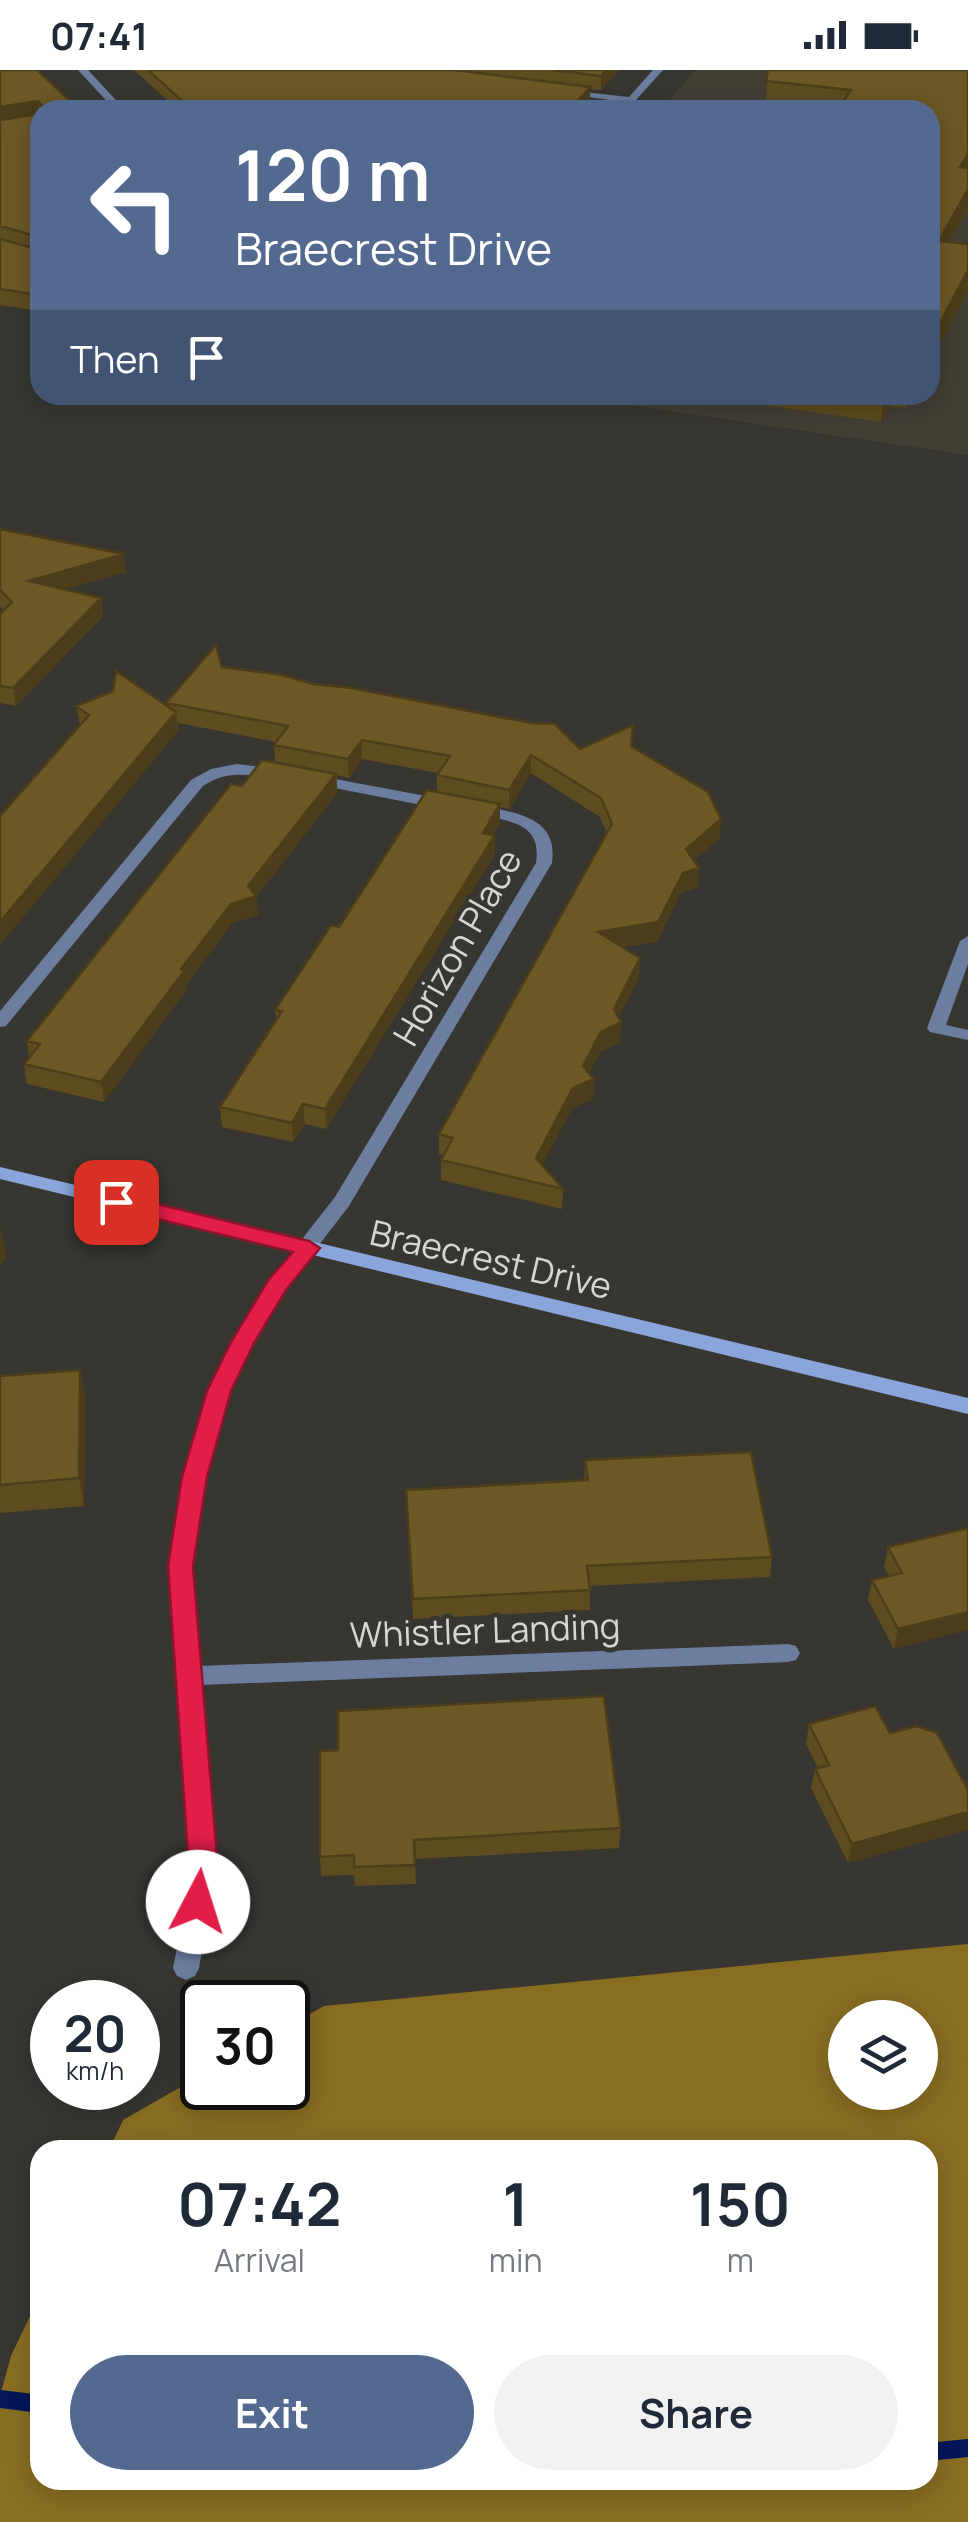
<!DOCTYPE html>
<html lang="en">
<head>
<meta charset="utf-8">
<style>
  body { margin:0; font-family:Manrope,sans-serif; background:#f2f2f3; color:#1f2937; height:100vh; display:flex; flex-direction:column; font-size:38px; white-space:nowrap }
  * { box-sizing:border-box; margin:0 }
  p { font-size:32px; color:#747a83 }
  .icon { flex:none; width:55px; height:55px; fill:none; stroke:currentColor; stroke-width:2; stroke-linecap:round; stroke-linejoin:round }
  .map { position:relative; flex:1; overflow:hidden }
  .details { position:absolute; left:30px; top:2070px; width:908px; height:350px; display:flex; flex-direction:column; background:#fff; border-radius:30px; box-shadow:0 5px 25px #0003 }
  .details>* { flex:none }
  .hud { position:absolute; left:30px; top:30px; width:910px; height:305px; border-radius:30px; box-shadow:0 5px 25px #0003; background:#546990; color:#fff; overflow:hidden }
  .controls { position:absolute; left:828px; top:1930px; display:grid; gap:20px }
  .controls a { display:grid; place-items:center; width:110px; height:110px; border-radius:50%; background:#fff; box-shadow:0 5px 25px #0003; font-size:50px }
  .speed { position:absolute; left:30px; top:1910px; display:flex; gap:20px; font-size:50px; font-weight:700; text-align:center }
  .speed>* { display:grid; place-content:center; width:130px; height:130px; border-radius:50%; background:#fff; box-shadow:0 5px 25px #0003; line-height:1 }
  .speed small { font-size:25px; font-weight:400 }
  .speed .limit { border:5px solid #111; border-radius:15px; background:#fff; color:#111 }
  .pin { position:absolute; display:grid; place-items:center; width:85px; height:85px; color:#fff; margin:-42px; border-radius:20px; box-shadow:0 5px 15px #0006 }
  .me { position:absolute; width:110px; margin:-55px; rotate:5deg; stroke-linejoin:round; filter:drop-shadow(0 0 8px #0008) }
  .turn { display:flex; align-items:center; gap:35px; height:210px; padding:0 40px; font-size:45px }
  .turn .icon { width:130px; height:130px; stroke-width:2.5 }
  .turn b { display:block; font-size:70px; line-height:85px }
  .then { display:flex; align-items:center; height:95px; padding:0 40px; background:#0003; gap:20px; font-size:38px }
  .eta { display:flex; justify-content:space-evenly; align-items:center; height:170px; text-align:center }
  .eta b { font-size:60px; font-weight:700; line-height:70px }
  .button { display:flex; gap:20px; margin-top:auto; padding:20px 40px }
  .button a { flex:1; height:115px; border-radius:60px; background:#546990; color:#fff; font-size:40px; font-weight:700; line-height:115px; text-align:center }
  .button a+a { background:#f2f2f3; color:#1f2937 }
  .status { display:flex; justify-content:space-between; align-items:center; height:70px; padding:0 50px; background:#fff; direction:ltr }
  .status svg { height:28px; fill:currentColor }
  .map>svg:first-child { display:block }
  .built { fill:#433f35 }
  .forest { fill:#896e22; fill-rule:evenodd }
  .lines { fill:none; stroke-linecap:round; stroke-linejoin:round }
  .stream { stroke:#021659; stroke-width:18 }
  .street { fill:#6c7d9f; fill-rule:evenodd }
  .secondary { fill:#8aa5da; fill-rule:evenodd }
  .wall { fill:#5d4c20 }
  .shaded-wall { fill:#4c3e1a }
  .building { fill:#6c5825; stroke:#4c3e1a; stroke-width:2.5 }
  .route { fill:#e11d48; stroke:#92132f; stroke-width:2.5 }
  .labels { text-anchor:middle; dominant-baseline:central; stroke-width:10; stroke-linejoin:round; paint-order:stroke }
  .street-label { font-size:35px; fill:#d8d6d4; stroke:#383631 }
</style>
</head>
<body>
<div class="status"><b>07:41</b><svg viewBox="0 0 49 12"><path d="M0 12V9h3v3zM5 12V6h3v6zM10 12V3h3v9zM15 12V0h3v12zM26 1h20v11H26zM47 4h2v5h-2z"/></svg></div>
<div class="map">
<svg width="968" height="2452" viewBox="0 0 968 2452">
  <rect width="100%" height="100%" fill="#383631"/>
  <!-- built -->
  <path class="built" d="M 696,0 L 968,0 L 968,385 L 561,325 L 930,325 L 930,40 L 661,40 Z"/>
  <!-- forest -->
  <path class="forest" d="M 968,1874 L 968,2452 L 0,2452 L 0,2326 L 11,2286 L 40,2225 L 40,2410 L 928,2410 L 928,2080 L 109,2080 L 123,2050 L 202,2005 L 202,2018 L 288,2018 L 288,1956 L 324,1936 ZM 845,1948 L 920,1948 L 920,2022 L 845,2022 Z"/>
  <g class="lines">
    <!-- stream -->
    <path class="stream" d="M 0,2329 L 40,2334
      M 928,2382 L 968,2378"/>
    <!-- street -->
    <path class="street" d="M 78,0 L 88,0 L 125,40 L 115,40 Z
      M 653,0 L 663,0 L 627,40 L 618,39 L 624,32 L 560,23 L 565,20 L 629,27 Z
      M 237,694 L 280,699 L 288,704 C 270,716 238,692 203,716 L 6,956 L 0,957 L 0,941 L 191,710 L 211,699 Z
      M 314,705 L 447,730 L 455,735 L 447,740 L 309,713 L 306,710 Z
      M 476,735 C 512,742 559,745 552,793 L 349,1136 L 285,1219 L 229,1321 L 206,1407 L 191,1496 L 199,1596 L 788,1574 L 796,1576 L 800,1583 L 796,1590 L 788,1592 L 201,1615 L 216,1800 L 199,1898 L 195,1906 L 186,1910 L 177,1906 L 173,1898 L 192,1800 L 178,1612 L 174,1606 L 177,1601 L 169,1496 L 184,1407 L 209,1321 L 270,1210 L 335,1127 L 536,793 C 543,749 503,751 470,743 L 468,740 Z
      M 968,866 L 968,894 L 946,955 L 968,960 L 968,970 L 930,962 L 927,958 L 960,871 Z"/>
    <!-- secondary -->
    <path class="secondary" d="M 0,1097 L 968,1328 L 968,1344 L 0,1109 Z"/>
  </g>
  <!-- wall -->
  <path class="wall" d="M 0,0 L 80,40 L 40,40 L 40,241 L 0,235 Z
    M 134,0 L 619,0 L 601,20 L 590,19 L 590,31 L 582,40 L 178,40 Z
    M 768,0 L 968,0 L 968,139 L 950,172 L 968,174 L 968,220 L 930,293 L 930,40 L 806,40 L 765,35 Z
    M 695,325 L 913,325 L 906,338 L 890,336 L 881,352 Z
    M 0,459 L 126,502 L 64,519 L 101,528 L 103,546 L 16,636 L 0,633 L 0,544 L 4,540 L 0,536 Z
    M 222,597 L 313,614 L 580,679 L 632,676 L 720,768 L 694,790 L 698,817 L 681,822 L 657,872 L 622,877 L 639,908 L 618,947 L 620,972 L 600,982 L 589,1003 L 594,1009 L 593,1029 L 572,1038 L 542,1095 L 563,1119 L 562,1139 L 441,1110 L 441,1090 L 444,1085 L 439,1084 L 439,1064 L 607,763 L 600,747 L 531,703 L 509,739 L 500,737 L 500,753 L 493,765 L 495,765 L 495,784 L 326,1059 L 305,1054 L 293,1072 L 222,1057 L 220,1037 L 276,950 L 275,940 L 339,857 L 437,722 L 437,705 L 438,703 L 362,689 L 349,708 L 337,705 L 337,723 L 256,827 L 258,845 L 232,853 L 186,915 L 187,919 L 104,1032 L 27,1014 L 24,994 L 29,988 L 27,971 L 242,716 L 275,693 L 274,675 L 276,672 L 178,653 L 178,661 L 80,655 L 76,636 L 167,636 L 166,633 Z
    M 80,1300 L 85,1328 L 84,1436 L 0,1443 L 0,1306 Z
    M 585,1390 L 772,1487 L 770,1507 L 590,1516 L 590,1540 L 413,1549 L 406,1420 L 584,1411 Z
    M 968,1458 L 894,1579 L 868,1530 L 872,1510 L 889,1506 L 884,1497 L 888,1477 Z
    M 809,1654 L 890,1663 L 848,1793 L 811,1718 L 815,1699 L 818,1698 L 806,1674 Z
    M 338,1680 L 621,1758 L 619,1778 L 415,1789 L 416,1814 L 355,1816 L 354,1805 L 321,1806 L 320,1787 Z"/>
  <!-- shaded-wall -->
  <path class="shaded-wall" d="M 607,0 L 619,0 L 601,20 L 601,6 Z
    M 590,17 L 590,31 L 582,40 L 575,40 L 575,34 Z
    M 38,31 L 39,45 L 0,52 L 0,37 Z
    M 968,84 L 968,104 L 960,97 Z
    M 968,119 L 968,139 L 935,198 L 939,171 Z
    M 968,200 L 968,220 L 930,293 L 930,272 Z
    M 884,325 L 891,325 L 890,336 L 881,352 Z
    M 908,325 L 913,325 L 906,338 Z
    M 124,484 L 126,502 L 32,529 L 29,511 Z
    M 101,528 L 103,546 L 16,636 L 13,618 Z
    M 176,642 L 178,661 L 0,875 L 0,852 Z
    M 362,670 L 362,689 L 349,708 L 348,689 Z
    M 531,685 L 531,703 L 509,739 L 509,720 Z
    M 336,704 L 337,723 L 256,827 L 258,845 L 232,853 L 186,915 L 187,919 L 104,1032 L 101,1012 L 181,899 L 231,834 L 248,816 Z
    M 500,734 L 500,753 L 483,782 L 483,763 Z
    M 721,749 L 720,768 L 684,798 L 686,779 Z
    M 495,765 L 495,784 L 326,1059 L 325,1039 Z
    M 699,798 L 698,817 L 681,822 L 657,872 L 597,881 L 598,862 L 683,803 Z
    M 640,888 L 639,908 L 614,956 L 621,952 L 620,972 L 600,982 L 583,1014 L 594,1009 L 593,1029 L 572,1038 L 536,1107 L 536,1088 Z
    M 303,1034 L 305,1054 L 293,1072 L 292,1053 Z
    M 1,1159 L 6,1187 L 0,1196 L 0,1160 Z
    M 80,1300 L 85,1328 L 84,1436 L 79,1408 Z
    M 968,1542 L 968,1560 L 894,1579 L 898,1559 Z
    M 968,1742 L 968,1760 L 848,1793 L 852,1774 Z"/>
  <!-- building -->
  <path class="building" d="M 0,0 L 37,0 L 80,40 L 40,40 L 42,35 L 38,31 L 0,37 Z
    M 148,0 L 455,0 L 590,17 L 575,34 L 582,34 L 577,40 L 192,40 Z
    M 553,0 L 607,0 L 601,6 Z
    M 768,0 L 968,0 L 968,84 L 960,97 L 968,98 L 968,119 L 939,171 L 968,174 L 968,200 L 930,272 L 930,40 L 837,40 L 851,20 L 766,11 Z
    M 40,41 L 40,177 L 39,167 L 0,156 L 0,50 L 39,44 Z
    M 0,169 L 40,180 L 40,225 L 0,219 Z
    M 0,459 L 124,484 L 29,511 L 101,528 L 13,618 L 0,616 L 0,544 L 12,532 L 0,520 Z
    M 216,575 L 222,597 L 282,605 L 313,614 L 352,618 L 531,653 L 555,654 L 580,679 L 633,655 L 631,676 L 708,722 L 721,749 L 686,779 L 699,798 L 683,803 L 658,852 L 598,862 L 640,888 L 614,939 L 621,952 L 601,962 L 583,996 L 594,1009 L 573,1018 L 536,1088 L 563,1119 L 441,1090 L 453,1068 L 439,1064 L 612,754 L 601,728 L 531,685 L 509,720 L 437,705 L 450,686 L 362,670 L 348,689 L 274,675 L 288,656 L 166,633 Z
    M 116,601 L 176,642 L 0,852 L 0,746 L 89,645 L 76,636 L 113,621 Z
    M 262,690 L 336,704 L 248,816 L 256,826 L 231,834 L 181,899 L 185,900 L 101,1012 L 24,994 L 40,974 L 27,971 L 231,714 L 242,716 Z
    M 427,720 L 500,734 L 483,763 L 495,765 L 325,1039 L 303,1034 L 292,1053 L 220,1037 L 282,941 L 275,940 L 331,855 L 339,857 Z
    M 80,1300 L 79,1408 L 0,1415 L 0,1306 Z
    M 751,1382 L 772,1487 L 587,1496 L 590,1520 L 413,1529 L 406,1420 L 588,1410 L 585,1390 Z
    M 968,1458 L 968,1542 L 898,1559 L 872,1510 L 902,1503 L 888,1477 Z
    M 604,1626 L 621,1758 L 414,1770 L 415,1795 L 354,1797 L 354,1785 L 320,1787 L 320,1681 L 338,1680 L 338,1641 Z
    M 875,1636 L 890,1663 L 917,1656 L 937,1663 L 968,1720 L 968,1742 L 852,1774 L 815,1699 L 829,1695 L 809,1654 Z"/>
  <!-- route -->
  <path class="route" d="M 116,1124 L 309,1171 L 320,1178 L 286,1220 L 254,1273 L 231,1321 L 207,1407 L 193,1496 L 218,1800 L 208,1841 L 198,1845 L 188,1841 L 183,1832 L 189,1800 L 168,1496 L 182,1407 L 207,1321 L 231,1272 L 269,1209 L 293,1182 L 108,1137 L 105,1132 L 108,1126 Z"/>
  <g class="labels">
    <!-- street labels -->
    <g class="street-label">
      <text transform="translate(457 877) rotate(-60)">Horizon Place</text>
      <text transform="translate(491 1189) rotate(13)">Braecrest Drive</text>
      <text transform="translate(485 1560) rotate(-2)">Whistler Landing</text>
    </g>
  </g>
</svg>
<div class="controls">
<a><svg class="icon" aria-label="layers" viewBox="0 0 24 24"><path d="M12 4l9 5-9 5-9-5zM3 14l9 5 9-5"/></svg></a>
</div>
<div class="speed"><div>20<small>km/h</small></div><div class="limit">30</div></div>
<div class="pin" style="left:116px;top:1132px;background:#d93025"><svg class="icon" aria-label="arrive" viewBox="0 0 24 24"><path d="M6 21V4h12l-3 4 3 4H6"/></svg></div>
<svg class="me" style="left:198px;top:1832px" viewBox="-20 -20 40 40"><circle r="19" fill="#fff"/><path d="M0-13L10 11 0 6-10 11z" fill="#e11d48"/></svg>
<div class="hud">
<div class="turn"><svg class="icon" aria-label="left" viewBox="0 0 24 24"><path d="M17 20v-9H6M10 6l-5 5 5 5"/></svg><div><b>120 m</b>Braecrest Drive</div></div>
<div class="then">Then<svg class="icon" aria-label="arrive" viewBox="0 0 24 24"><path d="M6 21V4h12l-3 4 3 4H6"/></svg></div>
</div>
<section class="details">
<div class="eta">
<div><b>07:42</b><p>Arrival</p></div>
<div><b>1</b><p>min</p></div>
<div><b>150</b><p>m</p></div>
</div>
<div class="button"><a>Exit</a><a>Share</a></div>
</section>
</div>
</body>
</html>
